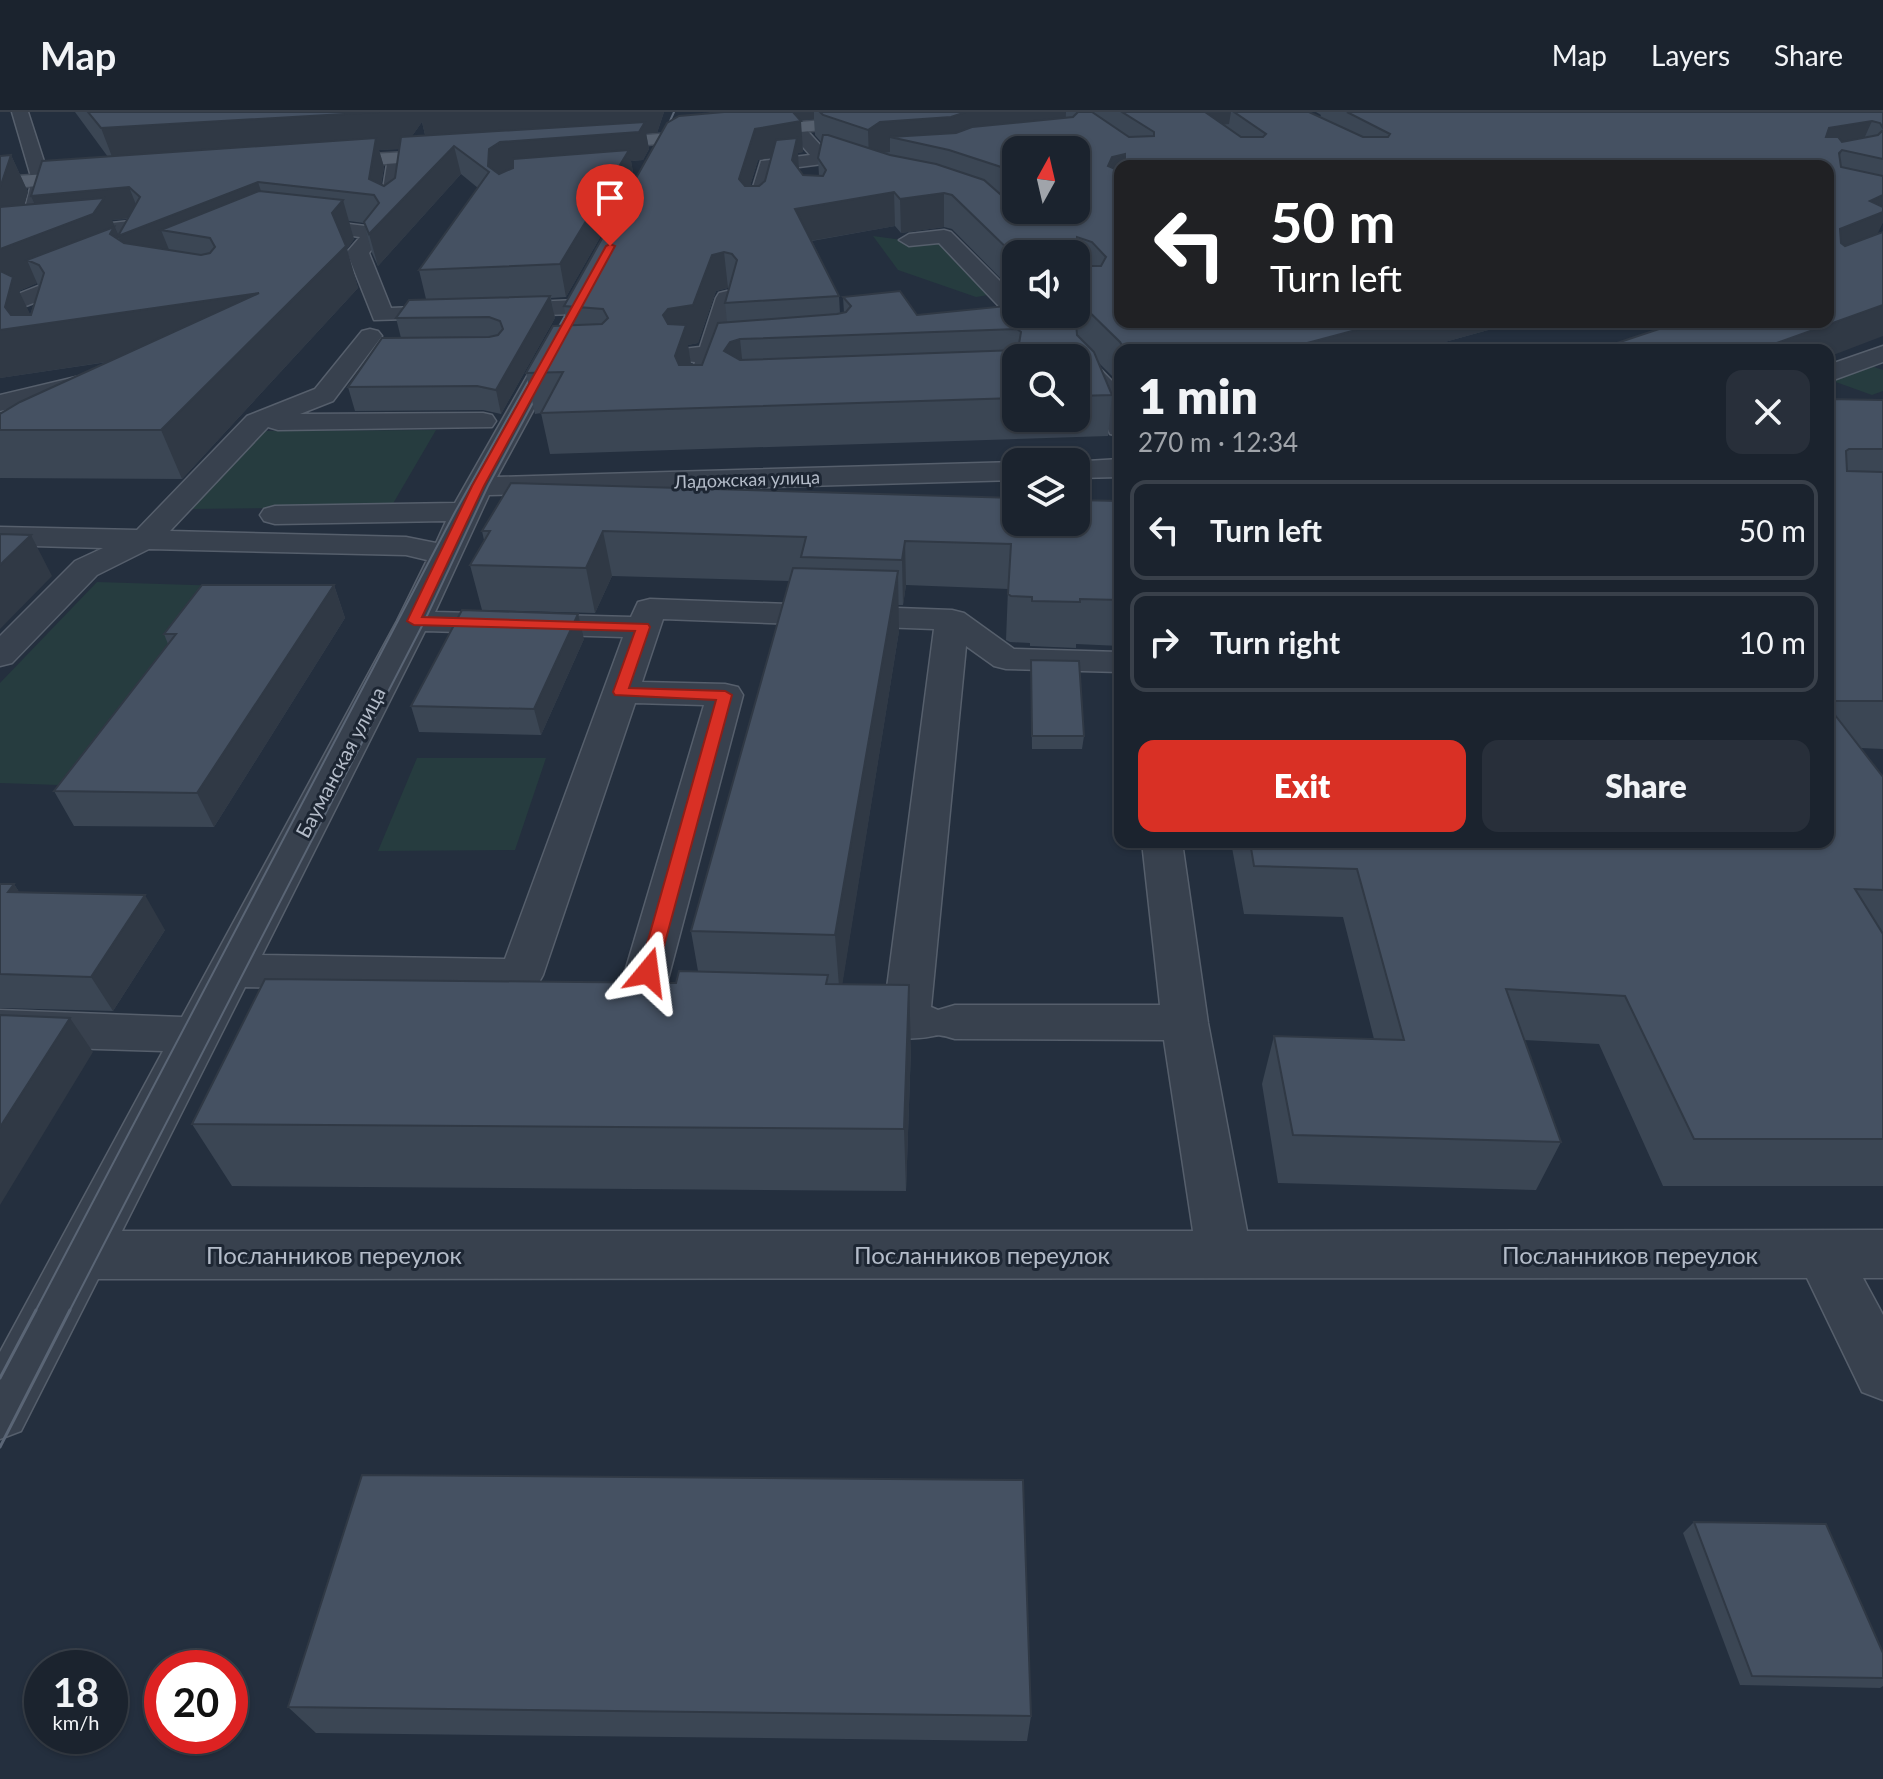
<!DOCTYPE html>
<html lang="en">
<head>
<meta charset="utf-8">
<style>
  body { margin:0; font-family:Lato,sans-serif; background:#282f3a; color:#f1f3f6; height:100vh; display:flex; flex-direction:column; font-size:30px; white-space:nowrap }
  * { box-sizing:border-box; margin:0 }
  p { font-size:26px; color:#a0a4aa }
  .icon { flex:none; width:44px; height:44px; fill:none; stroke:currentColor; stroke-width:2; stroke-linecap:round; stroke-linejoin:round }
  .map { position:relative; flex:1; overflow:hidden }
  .side { position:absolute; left:1114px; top:232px; width:720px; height:504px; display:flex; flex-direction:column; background:#1b232e; border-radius:16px; box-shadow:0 2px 6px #0004,0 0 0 2px #39404a }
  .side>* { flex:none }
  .hud { position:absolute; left:1114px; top:48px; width:720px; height:168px; border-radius:16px; box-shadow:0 2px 6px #0004,0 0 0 2px #39404a; background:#202124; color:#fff; overflow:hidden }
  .needle { width:52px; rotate:8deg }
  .buttons { position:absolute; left:1002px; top:24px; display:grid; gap:16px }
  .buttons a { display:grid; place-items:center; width:88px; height:88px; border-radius:16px; background:#1b232e; box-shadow:0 2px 6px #0004,0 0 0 2px #39404a; font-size:40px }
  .speed { position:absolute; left:24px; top:1538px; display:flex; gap:16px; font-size:40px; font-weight:700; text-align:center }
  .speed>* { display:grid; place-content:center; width:104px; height:104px; border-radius:50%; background:#1b232e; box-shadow:0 2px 6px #0004,0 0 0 2px #39404a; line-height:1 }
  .speed small { font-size:20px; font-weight:400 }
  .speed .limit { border:12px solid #d22; background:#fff; color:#111 }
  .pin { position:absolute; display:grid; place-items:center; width:68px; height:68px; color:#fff; margin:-82px -34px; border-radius:50% 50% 50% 0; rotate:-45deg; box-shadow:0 0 8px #0007 }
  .pin .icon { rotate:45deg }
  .me { position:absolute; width:88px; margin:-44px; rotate:16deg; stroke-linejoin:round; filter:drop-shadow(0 0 6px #0008) }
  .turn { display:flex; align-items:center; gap:28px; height:168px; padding:0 24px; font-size:36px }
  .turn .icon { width:104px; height:104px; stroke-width:2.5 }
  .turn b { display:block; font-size:56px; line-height:68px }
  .round { display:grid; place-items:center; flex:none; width:84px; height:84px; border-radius:16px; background:#282f3a }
  .head { display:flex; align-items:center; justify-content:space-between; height:136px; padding:0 24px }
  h1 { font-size:48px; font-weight:800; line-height:60px }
  .primary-button { display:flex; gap:16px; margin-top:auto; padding:16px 24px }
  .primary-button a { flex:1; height:92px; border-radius:16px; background:#d93025; color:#fff; font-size:32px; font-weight:800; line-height:92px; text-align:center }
  .primary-button a+a { background:#282f3a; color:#f1f3f6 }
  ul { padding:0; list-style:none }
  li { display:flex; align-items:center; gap:24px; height:100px; margin:0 16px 12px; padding:0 8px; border:4px solid #39404a; border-radius:16px }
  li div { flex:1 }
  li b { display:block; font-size:30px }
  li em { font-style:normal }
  header { display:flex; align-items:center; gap:48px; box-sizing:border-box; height:112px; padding:0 40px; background:#1b232e; border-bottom:2px solid #39404a }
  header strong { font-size:38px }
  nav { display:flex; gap:44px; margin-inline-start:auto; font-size:28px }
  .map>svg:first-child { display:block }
  .green { fill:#263c3f }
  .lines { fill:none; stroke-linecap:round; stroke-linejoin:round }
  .minor-casing { stroke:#565f6c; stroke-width:3 }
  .major-casing { stroke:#414a57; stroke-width:3 }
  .minor { fill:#38414e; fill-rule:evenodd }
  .major { fill:#56606e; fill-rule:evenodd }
  .tram-far1 { stroke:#5a6575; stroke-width:2 }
  .tram { stroke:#5a6575; stroke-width:3 }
  .wall { fill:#3b4654; fill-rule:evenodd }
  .shaded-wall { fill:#303945 }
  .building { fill:#455162; stroke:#303945; stroke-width:2; fill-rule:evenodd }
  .route { fill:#d93025; stroke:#8d1f18; stroke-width:2 }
  .labels { text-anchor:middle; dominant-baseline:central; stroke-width:6; stroke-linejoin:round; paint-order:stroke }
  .far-street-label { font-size:18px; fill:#b4bcc9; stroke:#1d2633 }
  .street-label { font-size:20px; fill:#b4bcc9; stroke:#1d2633 }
  .near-street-label { font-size:24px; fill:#b4bcc9; stroke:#1d2633 }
</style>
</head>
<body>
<header>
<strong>Map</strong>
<nav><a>Map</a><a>Layers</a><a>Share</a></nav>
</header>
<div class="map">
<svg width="1883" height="1667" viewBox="0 0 1883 1667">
  <rect width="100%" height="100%" fill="#242f3e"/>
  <!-- green -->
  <path class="green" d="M 873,124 L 910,129 L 935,128 L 988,183 L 976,185 L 898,158 Z
    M 1871,254 L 1883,258 L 1883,279 L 1872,283 L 1833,269 Z
    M 436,318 L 391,395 L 189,397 L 261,319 Z
    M 97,470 L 225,474 L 59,673 L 0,671 L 0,571 Z
    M 417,646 L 546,646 L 515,738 L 378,739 Z"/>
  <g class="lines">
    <defs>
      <path id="minor" d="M 12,0 L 28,0 L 50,68 L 39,119 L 139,108 L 149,114 L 129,154 L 0,204 L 0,189 L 112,145 L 125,122 L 0,135 L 0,123 L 22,120 L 20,117 L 32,68 Z
        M 796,12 L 802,13 L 823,36 L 883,57 L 885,61 L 876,67 L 830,51 L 776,58 L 765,101 L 762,105 L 748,105 L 745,101 L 761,49 L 810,43 L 787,17 Z
        M 397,41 L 406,46 L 400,96 L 390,102 L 380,96 L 388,46 Z
        M 292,105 L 382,116 L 385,120 L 369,141 L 391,196 L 577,188 L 585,190 L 589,195 L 585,200 L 577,202 L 374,208 L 347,140 L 360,125 L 285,115 L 282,111 L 285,107 Z
        M 944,118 L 951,120 L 1016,185 L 1016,202 L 1041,202 L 1051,206 L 1114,271 L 1120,281 L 1120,324 L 1110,322 L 1093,278 L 1076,260 L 1076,246 L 1063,246 L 1035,216 L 1011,207 L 939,131 L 909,134 L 899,128 L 909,122 Z
        M 727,179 L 735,181 L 738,186 L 725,233 L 773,233 L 776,238 L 773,243 L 720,248 L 711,273 L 693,273 L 689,268 L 695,250 L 674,248 L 671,243 L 674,238 L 700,235 L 716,186 L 719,181 Z
        M 370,217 L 378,219 L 382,224 L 333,289 L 300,302 L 483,301 L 492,303 L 496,309 L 492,315 L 278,318 L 268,315 L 170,419 L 406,425 L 436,431 L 446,409 L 275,412 L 264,409 L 260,403 L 264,397 L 275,394 L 455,391 L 547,229 L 550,224 L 568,224 L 571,229 L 497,365 L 1016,350 L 1016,368 L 489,383 L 435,500 L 631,505 L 638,490 L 650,487 L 952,498 L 964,501 L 1014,537 L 1120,540 L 1120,560 L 1006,557 L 994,554 L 966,534 L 931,895 L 938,898 L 955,893 L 1160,893 L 1142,730 L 1182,730 L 1208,911 L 1247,1119 L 1883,1118 L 1883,1166 L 1863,1166 L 1883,1203 L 1883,1288 L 1862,1280 L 1807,1166 L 98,1167 L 21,1319 L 0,1327 L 0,1240 L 163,939 L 0,934 L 0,898 L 182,905 L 397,509 L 427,448 L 406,443 L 149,437 L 97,463 L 12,551 L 0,554 L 0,524 L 75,449 L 103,436 L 0,433 L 0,415 L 137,418 L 247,304 L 315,277 L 362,219 ZM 663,507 L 934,517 L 885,891 L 851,890 L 835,895 L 828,907 L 835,919 C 860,927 892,928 919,926 C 940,925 932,920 955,927 L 1164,928 L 1193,1119 L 122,1119 L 245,875 L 521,879 L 537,874 L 543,863 L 635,591 L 704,593 L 616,890 L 623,902 L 639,907 L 655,902 L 662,890 L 743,583 L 738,575 L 725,572 L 642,570 ZM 425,519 L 623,525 L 505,847 L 262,843 Z
        M 1883,234 L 1883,250 L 1828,270 L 1828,253 Z
        M 80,264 L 89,267 L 93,272 L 89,277 L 0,299 L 0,283 Z
        M 1120,347 L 1120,365 L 1076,366 L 1076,350 L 1070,350 Z"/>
      <path id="major" d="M 917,0 L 984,0 L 976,5 L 588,38 L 579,33 L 588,28 Z
        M 459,37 L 465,38 L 468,42 L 465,46 L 320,57 L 311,51 L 320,45 Z
        M 96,59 L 105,65 L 103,69 L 0,77 L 0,65 Z"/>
    </defs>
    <!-- minor casing -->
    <use href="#minor" class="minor-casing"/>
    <!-- major casing -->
    <use href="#major" class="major-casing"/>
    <!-- minor -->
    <use href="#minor" class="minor"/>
    <!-- major -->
    <use href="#major" class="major"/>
    <!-- tram-far1 -->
    <path class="tram-far1" d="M 661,29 L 674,0
      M 35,1200 L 455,400 L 576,184
      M 69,1200 L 424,510 L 488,374 L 544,270"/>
    <!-- tram -->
    <path class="tram" d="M 0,1266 L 36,1198
      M 0,1335 L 70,1198"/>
  </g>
  <!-- wall -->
  <path class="wall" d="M 75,0 L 664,0 L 657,21 L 646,21 L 649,37 L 643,48 L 631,49 L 634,66 L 566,185 L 551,186 L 555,206 L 501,302 L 483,298 L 355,299 L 348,275 L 401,226 L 396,206 L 426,187 L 419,158 L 478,76 L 461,62 L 378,154 L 372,141 L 364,111 L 349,109 L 354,127 L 347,137 L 358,176 L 182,367 L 0,366 L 0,302 L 108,250 L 0,266 L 0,44 L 11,43 L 28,80 L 24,93 L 34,92 L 31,84 L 108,45 ZM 422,10 L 425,23 L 412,24 ZM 399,37 L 395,66 L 384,74 L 381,73 L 384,55 L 379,38 ZM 128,107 L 119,123 L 112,108 ZM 37,171 L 39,176 L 30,203 L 19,179 Z
    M 710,0 L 1309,0 L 1320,5 L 1321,3 L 1316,0 L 1883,0 L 1883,110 L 1828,210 L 1828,54 L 1120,54 L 1120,210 L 1517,210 L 1416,238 L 1120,238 L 1120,276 L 1117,269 L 1098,250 L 1112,283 L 1108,324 L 550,342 L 541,301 L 535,302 L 526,261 L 567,214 L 564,194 ZM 814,7 L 815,23 L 821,30 L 818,46 L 819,64 L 803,63 L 799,58 L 798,41 L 803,40 L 800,8 ZM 1016,38 L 1076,98 L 1016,98 ZM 771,46 L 765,69 L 759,74 L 750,74 L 758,48 ZM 895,114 L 901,121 L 944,115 L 952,117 L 1016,182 L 1016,142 L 1076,142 L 1076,202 L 917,203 L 843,185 L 844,201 L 840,202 L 839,184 L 812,129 ZM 728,176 L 729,176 L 725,191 L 727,210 L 702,253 L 691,253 L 688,233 L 698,231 L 716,179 ZM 1016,246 L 1076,246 L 1076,306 L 1016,306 Z
    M 1828,287 L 1883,288 L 1883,637 L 1861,636 L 1883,665 L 1883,1074 L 1663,1074 L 1599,932 L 1524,928 L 1561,1030 L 1536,1078 L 1278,1071 L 1262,972 L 1274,924 L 1374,927 L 1343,805 L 1244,802 L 1231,730 L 1828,730 Z
    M 1120,389 L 1120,534 L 1076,532 L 1076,536 L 1030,534 L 1030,531 L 1010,530 L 1006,528 L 1008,477 L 906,473 L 903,493 L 898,493 L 899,519 L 842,872 L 911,936 L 906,1079 L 232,1074 L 192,1012 L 676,871 L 698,859 L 691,819 L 789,469 L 612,464 L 595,501 L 482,498 L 470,453 L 484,428 L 482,419 Z
    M 334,473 L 345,506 L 214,715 L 74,714 L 54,679 L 168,532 L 164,522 Z
    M 584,527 L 541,623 L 419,620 L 411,594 Z
    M 1031,548 L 1084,624 L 1082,637 L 1032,637 Z
    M 0,772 L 14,772 L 19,780 L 165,818 L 113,899 L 0,896 Z
    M 1694,1410 L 1883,1541 L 1883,1574 L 1880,1576 L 1740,1573 L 1683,1421 Z
    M 288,1595 L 1031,1604 L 1027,1629 L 316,1621 Z"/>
  <!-- shaded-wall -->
  <path class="shaded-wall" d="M 379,0 L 664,0 L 657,21 L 646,21 L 649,37 L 643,48 L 631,49 L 634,66 L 566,185 L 560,152 L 488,54 L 489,37 L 500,31 L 428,35 L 422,10 L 403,37 L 379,38 L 384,55 L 378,90 L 374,83 L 116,55 L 101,16 Z
    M 710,0 L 814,0 L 814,7 L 711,16 Z
    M 966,0 L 1066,0 L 1065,21 L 890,25 L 890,40 L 881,41 L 869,49 L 868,18 L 880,10 Z
    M 1193,0 L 1231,0 L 1229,12 L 1202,15 Z
    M 801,9 L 803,40 L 798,41 L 799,57 L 792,48 L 794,42 L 758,48 L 742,100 L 739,67 L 755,17 Z
    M 1872,9 L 1858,40 L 1842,38 L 1829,70 L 1816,47 L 1829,16 Z
    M 454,34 L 461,62 L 378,154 L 369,122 Z
    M 1125,42 L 1124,54 L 1120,54 L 1120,75 L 1108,54 L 1112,45 Z
    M 11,43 L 28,80 L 17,118 L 0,121 L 0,76 Z
    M 258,70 L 268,100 L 161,118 L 170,140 L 131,156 L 119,126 L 39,153 L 27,148 L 37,171 L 19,179 L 33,208 L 332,101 L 343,88 L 354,127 L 347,137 L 358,176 L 182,367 L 161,318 L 252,228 L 0,266 L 0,137 L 44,115 L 31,84 L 129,75 L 141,105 L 112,108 L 119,124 Z
    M 894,80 L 895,114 L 798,131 L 795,97 Z
    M 944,81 L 944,115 L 901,121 L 900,87 Z
    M 1883,83 L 1883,110 L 1873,132 L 1828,151 L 1840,117 L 1870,89 Z
    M 724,140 L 728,176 L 716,179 L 698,231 L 688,233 L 691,252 L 680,284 L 663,203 L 712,143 Z
    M 550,184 L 555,206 L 501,302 L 496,278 Z
    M 1883,193 L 1883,224 L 1828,245 L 1828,238 L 1757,238 Z
    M 1386,210 L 1517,210 L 1416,238 L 1281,238 Z
    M 740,227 L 744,266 L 724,239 L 730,230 Z
    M 603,419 L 612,464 L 595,501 L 586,456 Z
    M 31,423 L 52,464 L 0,517 L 0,453 Z
    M 905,429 L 906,473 L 903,493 L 902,448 Z
    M 898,459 L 899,519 L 840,887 L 835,823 Z
    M 334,473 L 345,506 L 214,715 L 197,681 Z
    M 578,502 L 584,527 L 541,623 L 534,597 Z
    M 14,772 L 36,806 L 8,780 Z
    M 145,783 L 165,818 L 113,899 L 91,865 Z
    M 909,873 L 911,936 L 906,1079 L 904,1017 Z
    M 70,906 L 93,940 L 0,1093 L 0,1015 Z"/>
  <!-- building -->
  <path class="building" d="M 88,0 L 379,0 L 101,16 Z
    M 724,0 L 793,0 L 801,9 L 755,17 L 739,67 L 745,74 L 759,74 L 765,69 L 776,28 L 797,26 L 792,48 L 803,63 L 823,64 L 826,58 L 818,46 L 823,23 L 828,23 L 890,43 L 936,52 L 984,68 L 1016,96 L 1016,98 L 1019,98 L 1032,109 L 1060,109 L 1060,105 L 1052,98 L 1076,98 L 1076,38 L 1016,38 L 1016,68 L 1001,55 L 949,38 L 890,25 L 956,21 L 972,15 L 1073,5 L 1078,0 L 1092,0 L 1129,25 L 1154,24 L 1154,20 L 1122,0 L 1205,0 L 1241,25 L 1263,25 L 1266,22 L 1234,0 L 1309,0 L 1363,25 L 1388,25 L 1390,22 L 1347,0 L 1883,0 L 1883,16 L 1880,11 L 1872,9 L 1829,16 L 1826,25 L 1838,25 L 1842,30 L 1878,23 L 1883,18 L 1883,47 L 1842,38 L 1839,41 L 1841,55 L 1883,64 L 1883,83 L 1870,89 L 1883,95 L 1883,100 L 1840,117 L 1841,131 L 1845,134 L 1883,120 L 1883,193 L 1757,238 L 1596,238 L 1680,210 L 1828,210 L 1828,54 L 1125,54 L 1125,42 L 1112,45 L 1108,54 L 1120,59 L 1120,210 L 1386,210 L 1281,238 L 1125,238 L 1120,230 L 1076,187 L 1076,146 L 1085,154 L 1101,154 L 1106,145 L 1092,130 L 1077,125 L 1076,142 L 1016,142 L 1016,145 L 952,83 L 944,81 L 900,87 L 894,80 L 795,97 L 839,184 L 725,191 L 737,148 L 732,142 L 724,140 L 712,143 L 693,193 L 668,197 L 663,203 L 668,212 L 686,213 L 675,244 L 679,253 L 702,253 L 718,211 L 837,202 L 846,200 L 851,194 L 843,185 L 900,179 L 917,203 L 1016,193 L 1016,202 L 1056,202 L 1063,209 L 1076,210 L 1077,223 L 1094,240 L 1112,283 L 1076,284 L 1076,246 L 1016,246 L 1016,286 L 541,301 L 563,260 L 526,261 L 553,214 L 602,212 L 608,206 L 603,197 L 564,194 L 667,11 L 679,4 ZM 1017,217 L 1021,220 L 1018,238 L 740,248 L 724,239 L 730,230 L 740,227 Z
    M 820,0 L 966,0 L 951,5 L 880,10 L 868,18 L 823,3 Z
    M 645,10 L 639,20 L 500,30 L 489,37 L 488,54 L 499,62 L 513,56 L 513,47 L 629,38 L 560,152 L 419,158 L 489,60 L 454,34 L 369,122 L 364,110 L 379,91 L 374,83 L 258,70 L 118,124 L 140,85 L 129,75 L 31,84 L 42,49 L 376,26 L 369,67 L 384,74 L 395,66 L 401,25 Z
    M 11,43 L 0,76 L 0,44 Z
    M 259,79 L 343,88 L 332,101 L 346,134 L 161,318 L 0,318 L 0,302 L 20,290 L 259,181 L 0,218 L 0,159 L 13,165 L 5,195 L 11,203 L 31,203 L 44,161 L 39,153 L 27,148 L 114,115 L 110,122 L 124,131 L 201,143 L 210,141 L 215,135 L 210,126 L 161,118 Z
    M 104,86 L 93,102 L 0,137 L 0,95 Z
    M 550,184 L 496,278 L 477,274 L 348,275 L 382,226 L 489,225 L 498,223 L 503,217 L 500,209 L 489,205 L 396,206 L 409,188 Z
    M 1828,287 L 1883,288 L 1883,337 L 1849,337 L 1846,339 L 1847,359 L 1883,360 L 1883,589 L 1828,589 Z
    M 511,371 L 1016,386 L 1016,410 L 1076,410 L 1076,388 L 1120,389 L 1120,488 L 1080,487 L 1080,490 L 1032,489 L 1032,485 L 1011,484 L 1008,482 L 1011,432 L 905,429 L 902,448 L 801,445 L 806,425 L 603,419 L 586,456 L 470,453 L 490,419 L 482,419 Z
    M 0,422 L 31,423 L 0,453 Z
    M 793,456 L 898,459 L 835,823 L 691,819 Z
    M 202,473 L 334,473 L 197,681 L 54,679 L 176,522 L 164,522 Z
    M 462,498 L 578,502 L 534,597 L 411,594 Z
    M 1031,548 L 1079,549 L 1084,624 L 1032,624 Z
    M 1828,594 L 1883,665 L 1883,778 L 1855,777 L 1883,822 L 1883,1027 L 1694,1027 L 1625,884 L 1506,877 L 1561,1030 L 1293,1023 L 1274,924 L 1404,928 L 1357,757 L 1254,754 L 1250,730 L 1828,730 Z
    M 0,772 L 14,772 L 8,780 L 145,783 L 91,865 L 0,862 Z
    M 679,859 L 828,863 L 826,872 L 909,873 L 904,1017 L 192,1012 L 265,867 L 676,871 Z
    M 0,903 L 70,906 L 0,1015 Z
    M 362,1363 L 1023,1368 L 1031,1604 L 288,1595 Z
    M 1694,1410 L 1826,1412 L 1883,1541 L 1883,1566 L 1752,1564 Z"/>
  <!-- route -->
  <path class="route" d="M 610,132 L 615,134 L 484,374 L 422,505 L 648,512 L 650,515 L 629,576 L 725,579 L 732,583 L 657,860 L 648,866 L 639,860 L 716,588 L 615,583 L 613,580 L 635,519 L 414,513 L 407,509 L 472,374 L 606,134 Z"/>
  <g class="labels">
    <!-- far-street labels -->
    <g class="far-street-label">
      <text transform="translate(747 367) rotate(-2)">Ладожская улица</text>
    </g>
    <!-- street labels -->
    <g class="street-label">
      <text transform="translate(340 650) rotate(-62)">Бауманская улица</text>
    </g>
    <!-- near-street labels -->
    <g class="near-street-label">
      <text x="334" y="1142">Посланников переулок</text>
      <text x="982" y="1142">Посланников переулок</text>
      <text x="1630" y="1142">Посланников переулок</text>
    </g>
  </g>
</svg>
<div class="buttons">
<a><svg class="needle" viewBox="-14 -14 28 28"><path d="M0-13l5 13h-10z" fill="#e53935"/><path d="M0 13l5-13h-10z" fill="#a0a4aa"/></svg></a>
<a><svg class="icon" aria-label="sound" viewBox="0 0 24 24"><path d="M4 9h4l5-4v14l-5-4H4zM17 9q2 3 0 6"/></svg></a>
<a><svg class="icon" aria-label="search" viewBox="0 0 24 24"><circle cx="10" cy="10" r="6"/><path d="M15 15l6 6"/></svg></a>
<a><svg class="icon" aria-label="layers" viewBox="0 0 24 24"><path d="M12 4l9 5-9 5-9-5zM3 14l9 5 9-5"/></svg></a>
</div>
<div class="speed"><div>18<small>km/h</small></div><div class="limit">20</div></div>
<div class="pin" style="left:610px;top:134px;background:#d93025"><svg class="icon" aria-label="arrive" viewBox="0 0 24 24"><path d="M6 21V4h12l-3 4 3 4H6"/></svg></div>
<svg class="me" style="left:648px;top:860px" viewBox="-20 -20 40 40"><path d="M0-17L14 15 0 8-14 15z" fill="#d93025" stroke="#fff" stroke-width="4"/></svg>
<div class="hud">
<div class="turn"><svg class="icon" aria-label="left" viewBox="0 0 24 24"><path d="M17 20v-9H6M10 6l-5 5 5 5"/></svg><div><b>50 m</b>Turn left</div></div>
</div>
<section class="side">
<div class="head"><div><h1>1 min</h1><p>270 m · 12:34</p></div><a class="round"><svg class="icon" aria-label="close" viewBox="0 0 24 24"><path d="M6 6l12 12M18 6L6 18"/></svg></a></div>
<ul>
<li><svg class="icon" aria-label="left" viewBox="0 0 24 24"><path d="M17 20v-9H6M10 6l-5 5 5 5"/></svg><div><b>Turn left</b></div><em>50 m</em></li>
<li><svg class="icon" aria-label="right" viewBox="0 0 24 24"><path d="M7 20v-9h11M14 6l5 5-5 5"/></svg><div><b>Turn right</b></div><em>10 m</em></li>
</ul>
<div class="primary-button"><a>Exit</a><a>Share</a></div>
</section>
</div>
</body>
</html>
